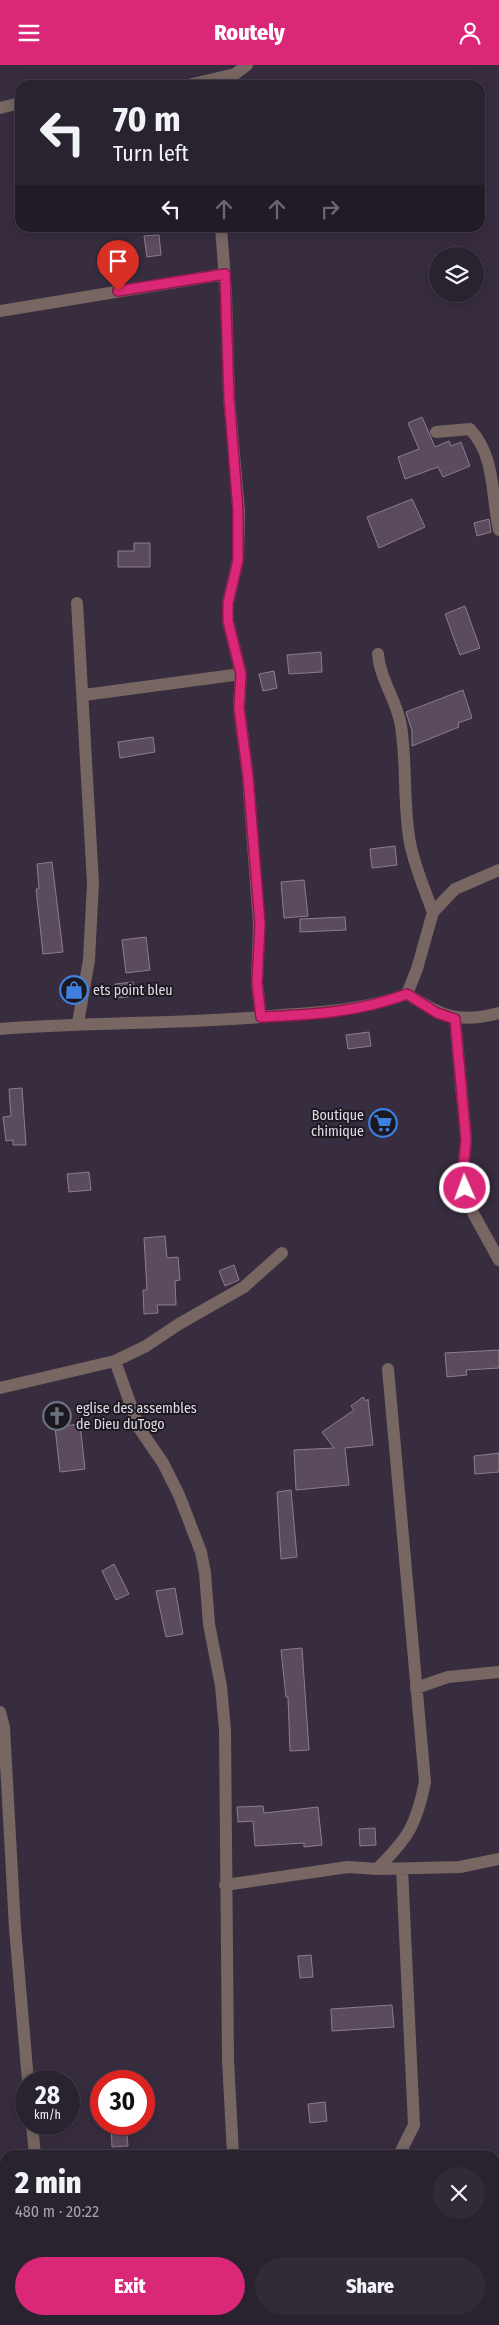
<!DOCTYPE html>
<html lang="en">
<head>
<meta charset="utf-8">
<style>
  body { margin:0; font-family:"Fira Sans Condensed",sans-serif; background:#312a37; color:#f1f3f6; height:100vh; display:flex; flex-direction:column; font-size:19px; white-space:nowrap }
  * { box-sizing:border-box; margin:0 }
  p { font-size:16px; color:#a5a4aa }
  .icon { flex:none; width:28px; height:28px; fill:none; stroke:currentColor; stroke-width:2; stroke-linecap:round; stroke-linejoin:round }
  .map { position:relative; flex:1; overflow:hidden }
  .sheet { position:absolute; left:0px; top:2085px; width:500px; height:175px; display:flex; flex-direction:column; background:#29222f; border-radius:15px 15px 0 0; box-shadow:0 2px 12px #0003,0 0 0 1px #453f4b }
  .sheet>* { flex:none }
  .top-card { position:absolute; left:15px; top:15px; width:470px; height:152px; border-radius:15px; box-shadow:0 2px 12px #0003,0 0 0 1px #453f4b; background:#29222f; color:#f1f3f6; overflow:hidden }
  .buttons { position:absolute; left:429px; top:182px; display:grid; gap:10px }
  .buttons a { display:grid; place-items:center; width:55px; height:55px; border-radius:50%; background:#29222f; box-shadow:0 2px 12px #0003,0 0 0 1px #453f4b; font-size:25px }
  .speed { position:absolute; left:15px; top:2005px; display:flex; gap:10px; font-size:25px; font-weight:700; text-align:center }
  .speed>* { display:grid; place-content:center; width:65px; height:65px; border-radius:50%; background:#29222f; box-shadow:0 2px 12px #0003,0 0 0 1px #453f4b; line-height:1 }
  .speed small { font-size:12px; font-weight:400 }
  .speed .limit { border:8px solid #d22; background:#fff; color:#111 }
  .pin { position:absolute; display:grid; place-items:center; width:42px; height:42px; color:#fff; margin:-51px -21px; border-radius:50% 50% 50% 0; rotate:-45deg; box-shadow:0 0 5px #0007 }
  .pin .icon { rotate:45deg }
  .me { position:absolute; width:55px; margin:-28px; rotate:358deg; stroke-linejoin:round; filter:drop-shadow(0 0 4px #0008) }
  .turn { display:flex; align-items:center; gap:18px; height:105px; padding:0 15px; font-size:22px }
  .turn .icon { width:65px; height:65px; stroke-width:2.5 }
  .turn b { display:block; font-size:35px; line-height:42px }
  .lanes { display:flex; align-items:center; height:48px; padding:0 15px; background:#0003; justify-content:center; gap:25px; direction:ltr }
  .lanes .off { opacity:.35 }
  .round { display:grid; place-items:center; flex:none; width:52px; height:52px; border-radius:26px; background:#312a37 }
  .overview { display:flex; align-items:center; justify-content:space-between; height:85px; padding:0 15px }
  h1 { font-size:30px; font-weight:800; line-height:38px }
  .button { display:flex; gap:10px; margin-top:auto; padding:10px 15px }
  .button a { flex:1; height:58px; border-radius:30px; background:#db2777; color:#fff; font-size:20px; font-weight:800; line-height:58px; text-align:center }
  .button a+a { background:#312a37; color:#f1f3f6 }
  header { display:flex; justify-content:space-between; align-items:center; height:65px; padding:0 15px; background:#db2777; color:#fff; font-size:22px; font-weight:800 }
  .map>svg:first-child { display:block }
  .building { fill:#5b4c5d; stroke:#8d7c8e }
  .lines { fill:none; stroke-linecap:round; stroke-linejoin:round }
  .minor { stroke:#776661; stroke-width:12 }
  .route-casing { stroke:#8e194d; stroke-width:12 }
  .route { stroke:#db2777; stroke-width:9 }
  .labels { text-anchor:middle; dominant-baseline:central; stroke-width:4; stroke-linejoin:round; paint-order:stroke }
  .poi-label { font-size:14px; fill:#e1dbe6; stroke:#1c1820; text-anchor:start }
</style>
</head>
<body>
<header><svg class="icon" aria-label="menu" viewBox="0 0 24 24"><path d="M4 6h16M4 12h16M4 18h16"/></svg>Routely<svg class="icon" aria-label="person" viewBox="0 0 24 24"><circle cx="12" cy="8" r="4"/><path d="M4 21q1-7 8-7t8 7"/></svg></header>
<div class="map">
<svg width="499" height="2260" viewBox="0 0 499 2260">
  <rect width="100%" height="100%" fill="#372d3f"/>
  <!-- building -->
  <path class="building" d="M 159,170 L 161,190 L 147,192 L 144,171 Z
    M 422,352 L 435,382 L 449,376 L 451,381 L 461,377 L 470,401 L 443,412 L 438,402 L 405,414 L 398,392 L 419,384 L 408,358 Z
    M 412,434 L 425,462 L 379,483 L 367,452 Z
    M 489,454 L 491,467 L 477,471 L 474,458 Z
    M 134,478 L 150,478 L 150,502 L 118,502 L 118,486 L 134,486 Z
    M 465,541 L 480,583 L 460,590 L 445,549 Z
    M 321,587 L 322,607 L 289,609 L 287,590 Z
    M 274,606 L 277,623 L 263,626 L 259,609 Z
    M 463,625 L 472,653 L 458,658 L 459,662 L 412,681 L 412,666 L 406,647 Z
    M 153,672 L 155,687 L 120,693 L 118,677 Z
    M 395,781 L 397,800 L 372,803 L 370,784 Z
    M 52,797 L 63,887 L 43,889 L 36,824 L 39,824 L 37,799 Z
    M 304,815 L 308,851 L 284,853 L 281,817 Z
    M 345,852 L 346,865 L 300,867 L 300,854 Z
    M 146,872 L 150,905 L 126,908 L 122,875 Z
    M 133,917 L 135,931 L 117,933 L 115,919 Z
    M 369,967 L 371,981 L 348,984 L 346,970 Z
    M 22,1023 L 26,1080 L 13,1080 L 13,1075 L 6,1076 L 3,1052 L 11,1051 L 9,1024 Z
    M 89,1107 L 91,1125 L 69,1127 L 67,1109 Z
    M 165,1171 L 167,1193 L 178,1192 L 180,1215 L 175,1216 L 176,1240 L 157,1240 L 158,1248 L 144,1249 L 143,1225 L 147,1225 L 144,1173 Z
    M 234,1200 L 239,1215 L 225,1221 L 219,1206 Z
    M 499,1285 L 499,1303 L 466,1305 L 467,1310 L 447,1312 L 445,1288 Z
    M 363,1332 L 366,1336 L 368,1334 L 373,1380 L 345,1383 L 349,1420 L 296,1425 L 294,1385 L 334,1383 L 322,1367 L 354,1345 L 351,1341 Z
    M 80,1359 L 85,1404 L 60,1407 L 55,1362 Z
    M 499,1388 L 499,1407 L 475,1409 L 474,1391 Z
    M 291,1425 L 297,1492 L 281,1494 L 277,1427 Z
    M 114,1499 L 129,1529 L 116,1535 L 102,1506 Z
    M 175,1523 L 183,1569 L 166,1572 L 156,1526 Z
    M 302,1583 L 309,1685 L 290,1686 L 288,1632 L 286,1632 L 281,1585 Z
    M 263,1741 L 264,1748 L 318,1742 L 322,1780 L 304,1782 L 304,1778 L 255,1781 L 253,1756 L 238,1757 L 237,1742 Z
    M 375,1763 L 376,1780 L 360,1781 L 359,1764 Z
    M 311,1890 L 313,1912 L 300,1913 L 298,1891 Z
    M 392,1940 L 394,1962 L 332,1966 L 331,1944 Z
    M 325,2037 L 327,2056 L 310,2058 L 308,2039 Z
    M 111,2059 L 126,2059 L 128,2081 L 112,2082 Z"/>
  <g class="lines">
    <!-- minor -->
    <path class="minor" d="M 188,20 L 235,9 L 247,0
      M 0,43 L 20,38
      M 221,162 L 226,229 L 229,332 L 239,446 L 238,495 L 228,538 L 228,556 L 241,609 L 239,643 L 248,712 L 259,859 L 257,918 L 261,952
      M 0,246 L 225,209
      M 436,367 L 470,364 C 496,392 491,430 499,465
      M 77,538 L 93,818 L 89,895 L 78,958
      M 378,589 C 380,615 397,635 401,661 C 407,699 403,740 410,778 C 415,802 424,824 433,847
      M 84,630 L 241,609
      M 407,929 C 443,951 456,959 499,948
      M 455,954 L 466,1074 L 463,1107 L 465,1123 L 473,1148 L 499,1195
      M 0,964 C 87,957 175,959 261,952 C 312,947 359,947 407,929 L 417,904 L 433,847 L 455,824 L 499,805
      M 115,1296 L 139,1363 L 163,1398 L 179,1430 L 201,1487 L 205,1508 L 209,1559 L 221,1621 L 225,1665 L 228,1994 L 233,2090
      M 0,1323 L 115,1296 L 146,1281 L 179,1259 L 244,1222 L 282,1188
      M 416,1623 L 448,1612 L 499,1607
      M 0,1647 L 4,1662 L 15,1863 L 28,2016
      M 377,1804 L 460,1802 L 499,1794
      M 225,1820 L 348,1802 L 377,1804 C 408,1773 416,1761 425,1717 L 388,1304
      M 32,2059 L 35,2090
      M 399,2090 L 414,2060 L 402,1804
      M 38,2260 L 38,2255
      M 236,2260 L 236,2255"/>
  </g>
  <g class="lines">
    <defs>
      <path id="route" d="M 118,226 L 225,209 L 229,332 L 238,446 L 238,495 L 228,538 L 228,556 L 241,609 L 239,643 L 248,712 L 260,859 L 257,918 L 261,952 C 311,950 360,947 407,929 L 437,948 L 455,954 L 466,1074 L 463,1108 L 465,1123"/>
    </defs>
    <!-- route casing -->
    <use href="#route" class="route-casing"/>
    <!-- route -->
    <use href="#route" class="route"/>
  </g>
  <!-- icons -->
  <defs>
    <symbol id="shop-ring" viewBox="-11 -11 22 22"><circle r="9.5" fill="#1c1820" stroke="#3f7fe0" stroke-width="1.5"/><path d="M-5-2.5h2.3a2.7 3.5 0 0 1 5.4 0H5L5.5 6h-11ZM-1.5-2.5h3a1.5 2.3 0 0 0-3 0Z" fill="#3f7fe0"/></symbol>
    <symbol id="supermarket-ring" viewBox="-11 -11 22 22"><circle r="9.5" fill="#1c1820" stroke="#3f7fe0" stroke-width="1.5"/><path d="M-6-5.5h2.5l.6 2H6L4.5 2H-2.5L-4.4-4H-6ZM-1.5 3.2a1.3 1.3 0 1 0 .1 0ZM3 3.2a1.3 1.3 0 1 0 .1 0Z" fill="#3f7fe0"/></symbol>
    <symbol id="church-ring" viewBox="-11 -11 22 22"><circle r="9.5" fill="#1c1820" stroke="#6b7280" stroke-width="1.5"/><path d="M-1.2-6h2.4v3.5h3.3v2.4h-3.3V6h-2.4V-.1h-3.3v-2.4h3.3Z" fill="#6b7280"/></symbol>
  </defs>
  <g fill-rule="evenodd">
    <use href="#shop-ring" x="58" y="909" width="32" height="32"/>
    <use href="#supermarket-ring" x="367" y="1042" width="32" height="32"/>
    <use href="#church-ring" x="41" y="1335" width="32" height="32"/>
  </g>
  <g class="labels">
    <!-- poi labels -->
    <g class="poi-label">
      <text x="93" y="925">ets point bleu</text>
      <text x="364" y="1050" text-anchor="end">Boutique<tspan x="364" dy="16">chimique</tspan></text>
      <text x="76" y="1343">eglise des assembles<tspan x="76" dy="16">de Dieu duTogo</tspan></text>
    </g>
  </g>
</svg>
<div class="buttons">
<a><svg class="icon" aria-label="layers" viewBox="0 0 24 24"><path d="M12 4l9 5-9 5-9-5zM3 14l9 5 9-5"/></svg></a>
</div>
<div class="speed"><div>28<small>km/h</small></div><div class="limit">30</div></div>
<div class="pin" style="left:118px;top:226px;background:#d93025"><svg class="icon" aria-label="arrive" viewBox="0 0 24 24"><path d="M6 21V4h12l-3 4 3 4H6"/></svg></div>
<svg class="me" style="left:465px;top:1123px" viewBox="-20 -20 40 40"><circle r="17" fill="#db2777" stroke="#fff" stroke-width="3"/><path d="M0-11L8 9 0 5-8 9z" fill="#fff"/></svg>
<div class="top-card">
<div class="turn"><svg class="icon" aria-label="left" viewBox="0 0 24 24"><path d="M17 20v-9H6M10 6l-5 5 5 5"/></svg><div><b>70 m</b>Turn left</div></div>
<div class="lanes"><svg class="icon" aria-label="left" viewBox="0 0 24 24"><path d="M17 20v-9H6M10 6l-5 5 5 5"/></svg><svg class="icon off" aria-label="ahead" viewBox="0 0 24 24"><path d="M12 20V5M6 11l6-6 6 6"/></svg><svg class="icon off" aria-label="ahead" viewBox="0 0 24 24"><path d="M12 20V5M6 11l6-6 6 6"/></svg><svg class="icon off" aria-label="right" viewBox="0 0 24 24"><path d="M7 20v-9h11M14 6l5 5-5 5"/></svg></div>
</div>
<section class="sheet">
<div class="overview"><div><h1>2 min</h1><p>480 m · 20:22</p></div><a class="round"><svg class="icon" aria-label="close" viewBox="0 0 24 24"><path d="M6 6l12 12M18 6L6 18"/></svg></a></div>
<div class="button"><a>Exit</a><a>Share</a></div>
</section>
</div>
</body>
</html>
